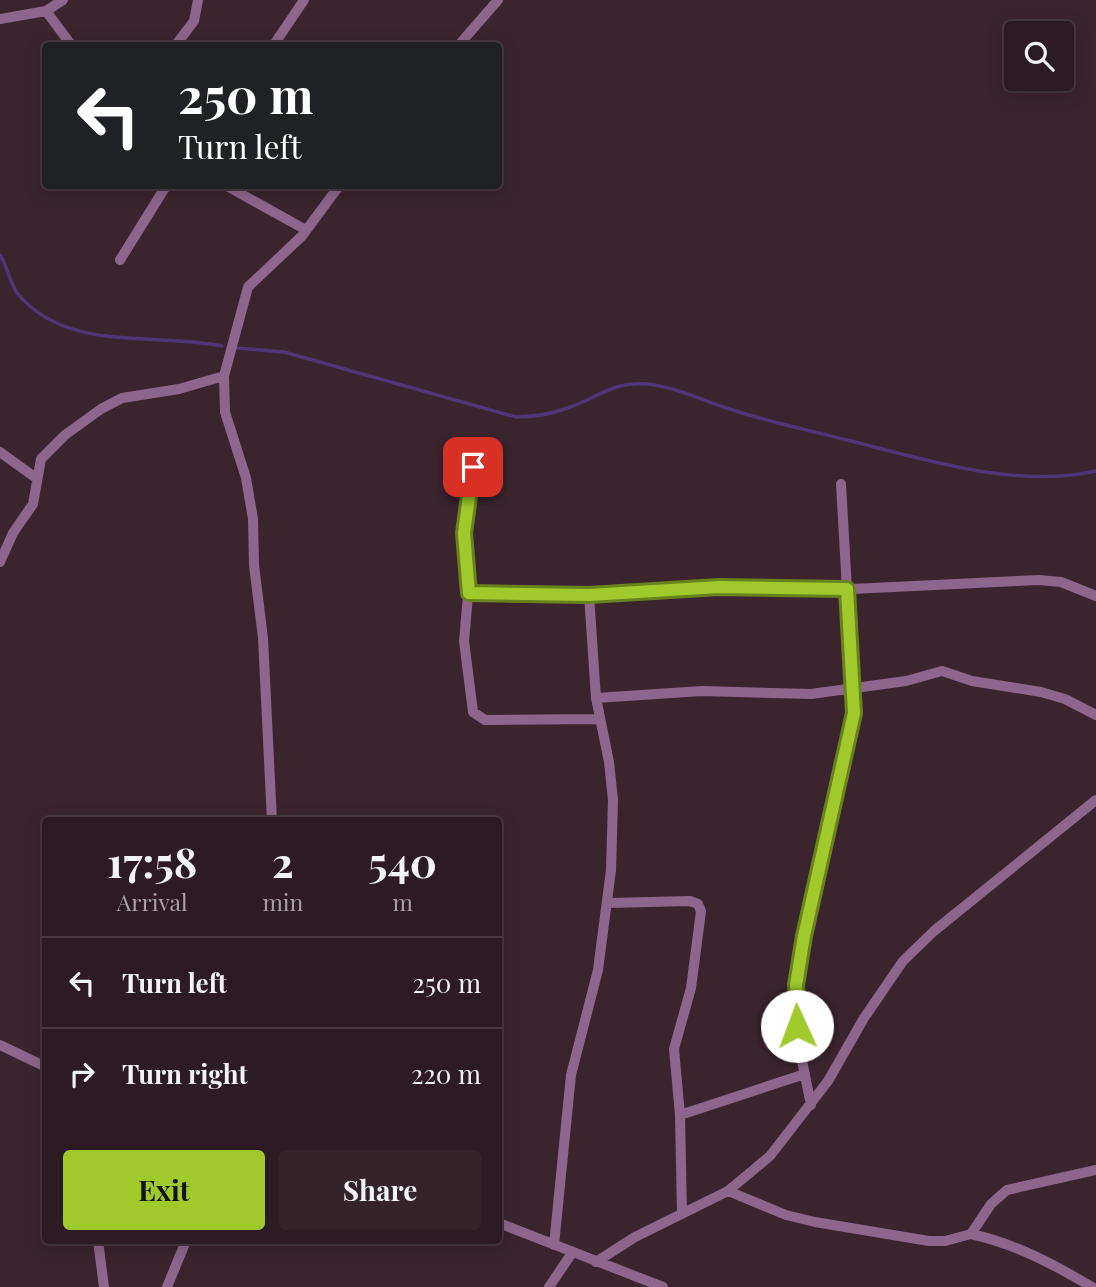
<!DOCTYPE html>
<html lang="en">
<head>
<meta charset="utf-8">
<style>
  body { margin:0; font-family:"Playfair Display",serif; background:#34242a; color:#f1f3f6; height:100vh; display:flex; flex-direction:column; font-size:26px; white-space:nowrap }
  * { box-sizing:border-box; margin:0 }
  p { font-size:23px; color:#a6a1a5 }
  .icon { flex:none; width:38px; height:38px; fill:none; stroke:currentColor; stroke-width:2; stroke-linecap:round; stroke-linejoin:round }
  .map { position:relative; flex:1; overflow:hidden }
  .panel { position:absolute; left:42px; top:817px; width:460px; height:427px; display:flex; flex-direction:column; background:#2c1b22; border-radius:7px; box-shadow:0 4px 18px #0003,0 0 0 2px #483940 }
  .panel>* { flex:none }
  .top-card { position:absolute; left:42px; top:42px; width:460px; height:147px; border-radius:7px; box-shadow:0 4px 18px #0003,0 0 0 2px #483940; background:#202124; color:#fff; overflow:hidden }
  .tools { position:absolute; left:1004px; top:21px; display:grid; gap:14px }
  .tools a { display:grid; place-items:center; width:70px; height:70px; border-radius:7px; background:#2c1b22; box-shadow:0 4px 18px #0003,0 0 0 2px #483940; font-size:35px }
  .pin { position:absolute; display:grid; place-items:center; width:60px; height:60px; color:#fff; margin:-30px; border-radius:14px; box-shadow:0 4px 10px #0006 }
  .me { position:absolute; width:77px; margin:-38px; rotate:358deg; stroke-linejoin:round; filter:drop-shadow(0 0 5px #0008) }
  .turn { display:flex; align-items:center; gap:24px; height:147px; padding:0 21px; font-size:32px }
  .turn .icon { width:91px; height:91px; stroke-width:2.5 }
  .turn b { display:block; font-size:49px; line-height:60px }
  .eta { display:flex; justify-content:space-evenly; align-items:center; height:119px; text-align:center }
  .eta b { font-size:42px; font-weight:700; line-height:49px }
  .primary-button { display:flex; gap:14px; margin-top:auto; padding:14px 21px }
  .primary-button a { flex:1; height:80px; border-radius:7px; background:#a0c92c; color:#111; font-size:28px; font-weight:700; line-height:80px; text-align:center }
  .primary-button a+a { background:#34242a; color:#f1f3f6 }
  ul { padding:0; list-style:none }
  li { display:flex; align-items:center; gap:21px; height:91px; padding:0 21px; border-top:2px solid #483940 }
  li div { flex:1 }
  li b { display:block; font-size:26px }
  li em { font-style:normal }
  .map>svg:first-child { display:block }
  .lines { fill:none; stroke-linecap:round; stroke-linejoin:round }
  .stream { stroke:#513578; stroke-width:3.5 }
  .street { stroke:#8e658d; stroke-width:10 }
  .route-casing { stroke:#68831d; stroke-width:18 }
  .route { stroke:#a0c92c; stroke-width:12 }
</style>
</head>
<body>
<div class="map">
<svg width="1096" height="1287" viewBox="0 0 1096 1287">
  <rect width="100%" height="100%" fill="#3b242e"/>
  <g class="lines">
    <!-- stream -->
    <path class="stream" d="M 0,255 C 8,267 9,282 18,294 C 67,353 156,332 222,346
      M 237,348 L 284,352 L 516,417 C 533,417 551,414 568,408 C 598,398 612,381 647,384 C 677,387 705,402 733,410 C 772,423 812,431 851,441 C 926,460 1018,489 1096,471"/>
    <!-- street -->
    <path class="street" d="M 46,11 L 72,46
      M 0,19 L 46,11 L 63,0
      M 175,46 L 194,21 L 198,0
      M 273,46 L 304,0
      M 458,46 L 498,0
      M 227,186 L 306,230
      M 120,260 L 166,186
      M 0,452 L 36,478
      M 473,468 L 465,533 L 470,573 L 464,641 L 473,712 L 485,720 L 599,719
      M 0,562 L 13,533 L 33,504 L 41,459 L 65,435 L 101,409 L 122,398 L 179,389 L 224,376
      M 469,593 L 589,595 L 719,587 L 831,590 L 1039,580 L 1061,582 L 1096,596
      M 596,698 L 702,691 L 811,694 L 906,681 L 942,671 L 972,681 L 1041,692 L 1065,699 L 1096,715
      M 272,821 L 263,638 L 254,565 L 253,519 L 246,478 L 225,412 L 224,376 L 248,287 L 302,236 L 339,186
      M 608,903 L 690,901 L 698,904 L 701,911 L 691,988 L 674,1049 L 680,1115 L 682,1214
      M 0,1045 L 46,1067
      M 811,1105 L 798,1041 L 796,985 L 854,713 L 841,484
      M 680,1115 L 805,1074
      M 728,1191 L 786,1215 L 815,1222 L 929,1241 L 945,1241 L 971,1234 L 991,1204 L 1007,1190 L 1096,1170
      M 499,1223 L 663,1287
      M 971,1234 C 1016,1244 1053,1264 1092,1287
      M 98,1241 L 104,1287
      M 554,1245 L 571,1075 L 598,970 L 611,870 L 613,800 L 609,762 L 596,698 L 589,595
      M 596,1262 L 635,1237 L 728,1191 L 770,1156 L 828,1081 L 864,1018 L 903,961 L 934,931 L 1096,800
      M 167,1287 L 186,1241
      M 549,1287 L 572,1253"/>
  </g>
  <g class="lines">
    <defs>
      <path id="route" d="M 473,467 L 464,533 L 469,593 L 589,595 L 719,587 L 847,589 L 854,713 L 804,936 L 796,985 L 797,1026"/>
    </defs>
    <!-- route casing -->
    <use href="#route" class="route-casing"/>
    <!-- route -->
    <use href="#route" class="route"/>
  </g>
</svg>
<div class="tools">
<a><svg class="icon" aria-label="search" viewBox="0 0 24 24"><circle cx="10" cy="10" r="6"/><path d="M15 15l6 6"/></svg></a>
</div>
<div class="pin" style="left:473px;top:467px;background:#d93025"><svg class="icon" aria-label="arrive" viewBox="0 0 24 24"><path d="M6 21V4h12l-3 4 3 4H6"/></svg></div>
<svg class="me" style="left:797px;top:1026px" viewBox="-20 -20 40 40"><circle r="19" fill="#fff"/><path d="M0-13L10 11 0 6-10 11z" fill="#a0c92c"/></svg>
<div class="top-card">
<div class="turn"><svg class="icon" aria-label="left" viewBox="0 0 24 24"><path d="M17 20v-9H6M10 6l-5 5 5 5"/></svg><div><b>250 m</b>Turn left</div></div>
</div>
<section class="panel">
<div class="eta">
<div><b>17:58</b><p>Arrival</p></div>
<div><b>2</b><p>min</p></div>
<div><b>540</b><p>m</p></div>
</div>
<ul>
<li><svg class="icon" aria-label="left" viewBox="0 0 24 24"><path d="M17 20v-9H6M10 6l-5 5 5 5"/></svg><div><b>Turn left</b></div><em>250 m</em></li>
<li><svg class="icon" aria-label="right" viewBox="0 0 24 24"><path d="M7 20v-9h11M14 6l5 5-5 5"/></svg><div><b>Turn right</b></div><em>220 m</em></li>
</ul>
<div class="primary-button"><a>Exit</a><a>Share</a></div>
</section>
</div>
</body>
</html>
